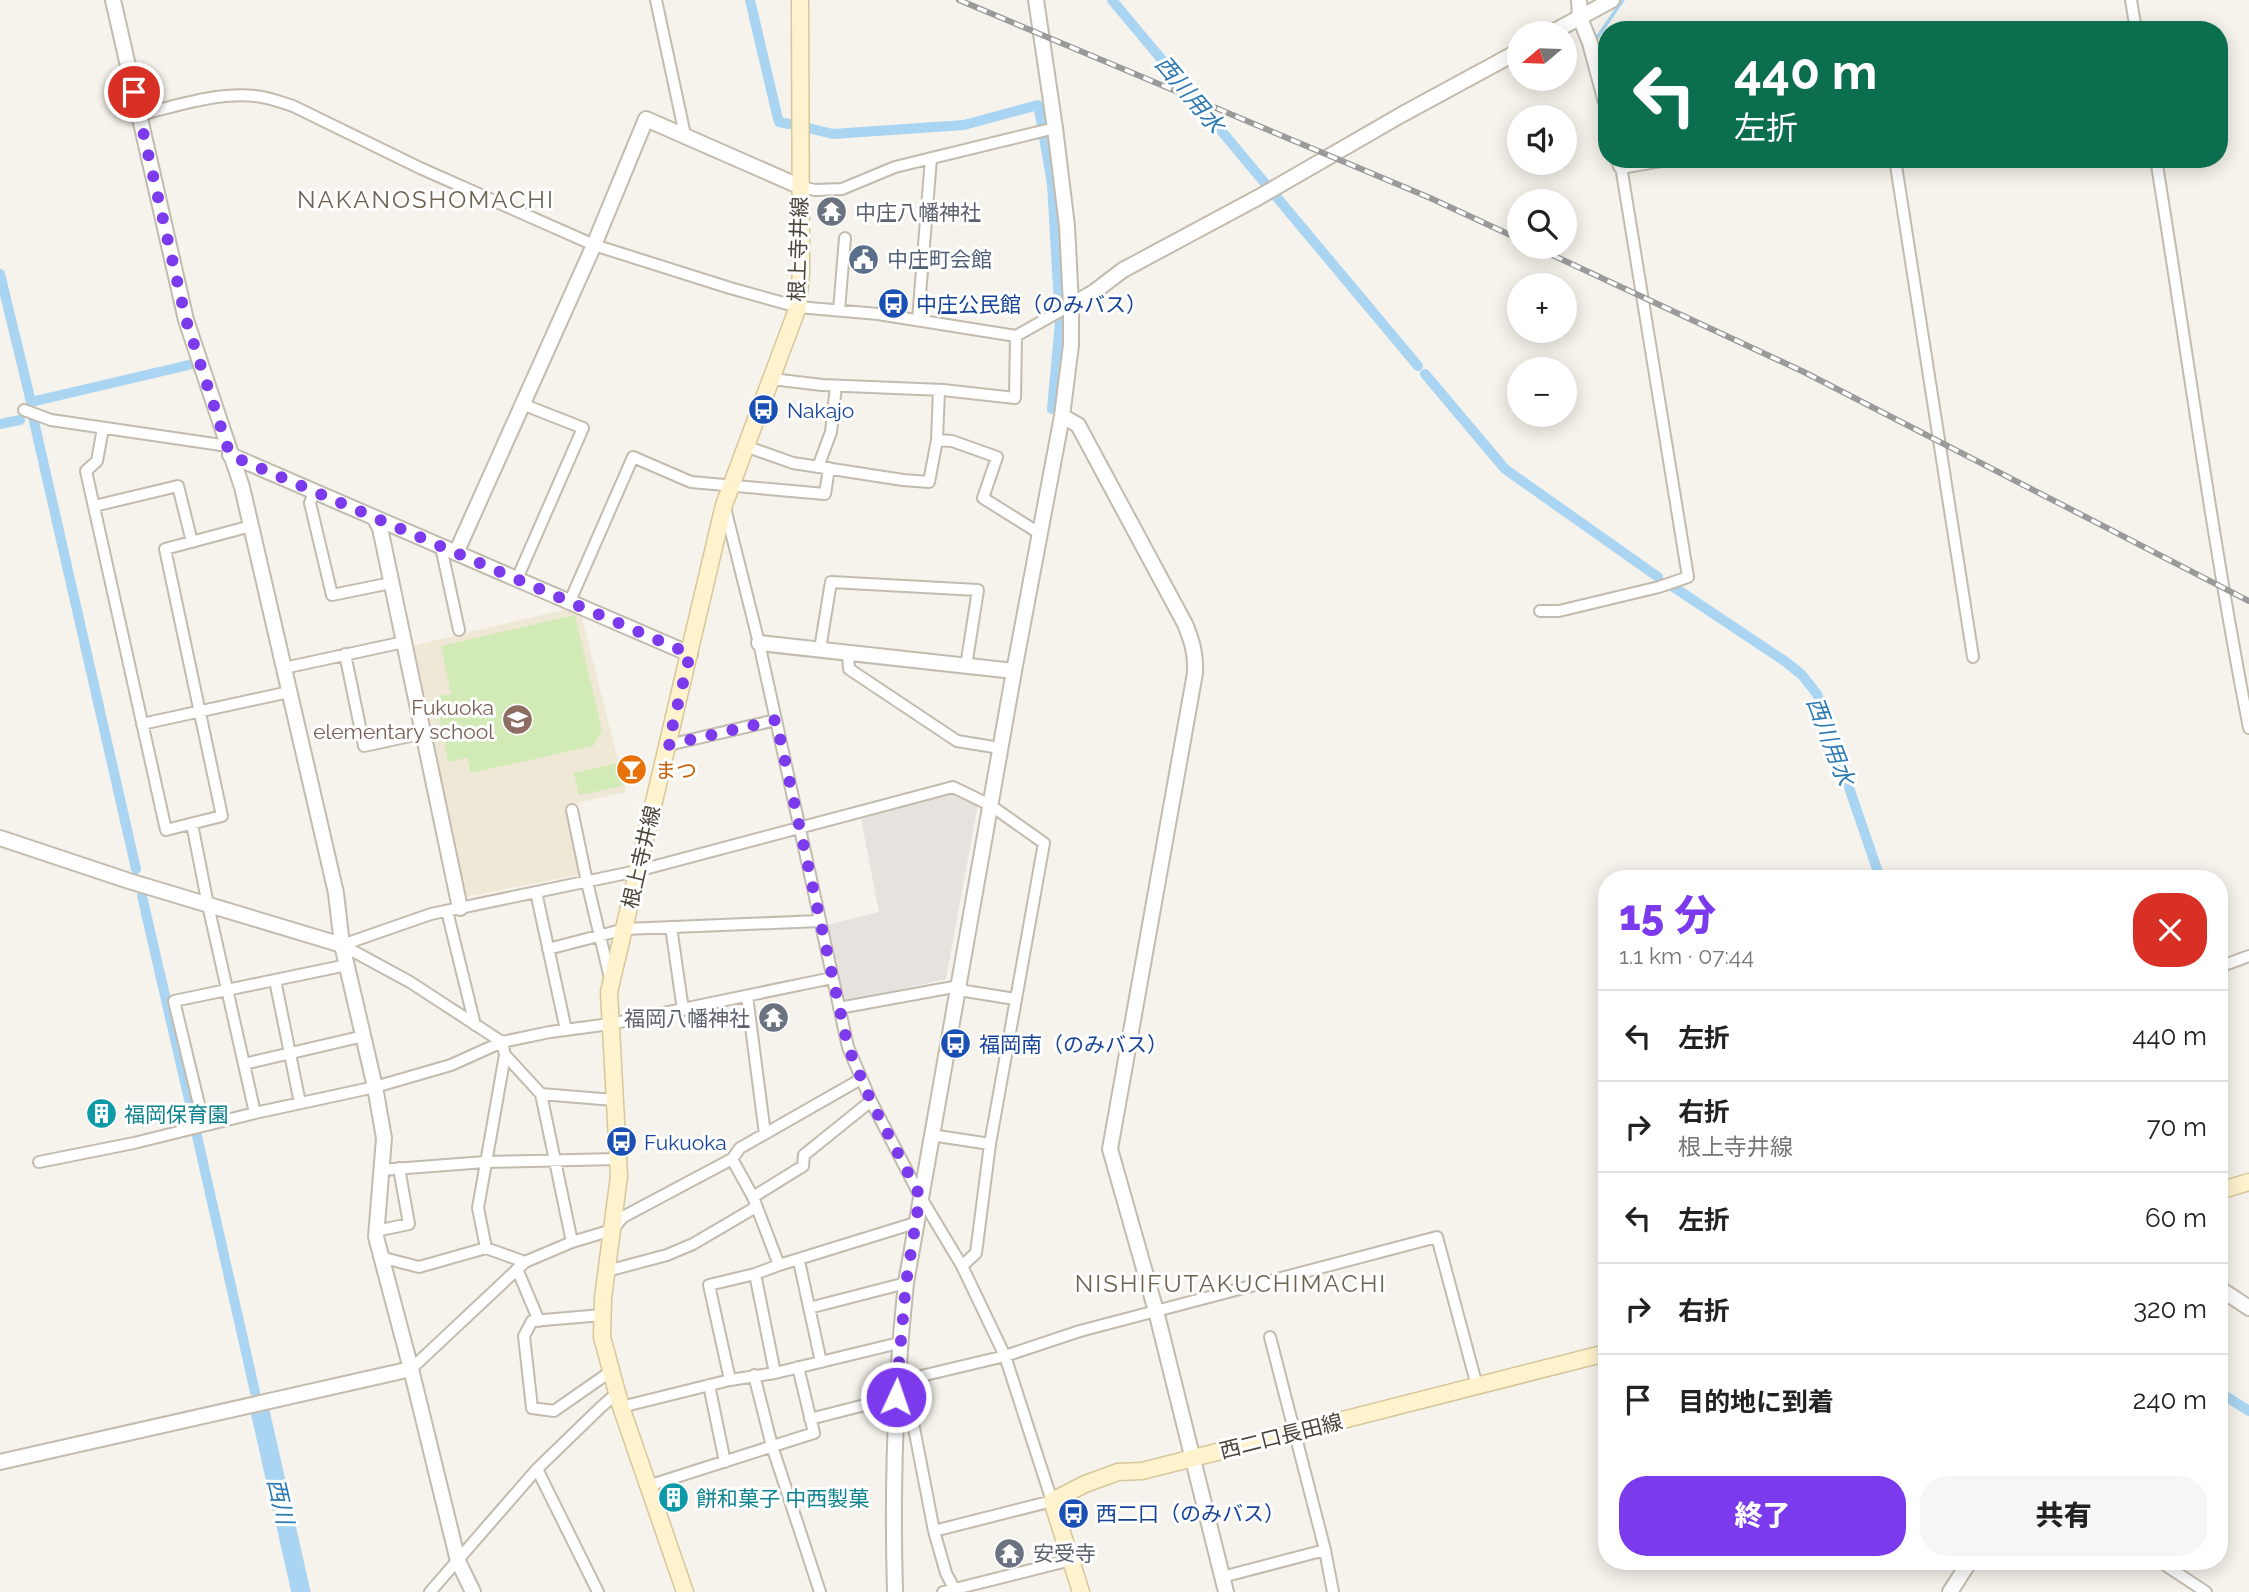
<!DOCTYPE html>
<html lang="ja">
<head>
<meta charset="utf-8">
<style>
  body { margin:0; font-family:Raleway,"Noto Sans JP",sans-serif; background:#f6f6f6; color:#222; height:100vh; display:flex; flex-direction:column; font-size:26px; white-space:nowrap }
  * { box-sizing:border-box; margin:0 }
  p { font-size:23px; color:#767676 }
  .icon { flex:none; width:38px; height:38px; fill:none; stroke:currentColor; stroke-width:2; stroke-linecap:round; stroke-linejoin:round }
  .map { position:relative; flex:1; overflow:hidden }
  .details { position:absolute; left:1598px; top:870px; width:630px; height:700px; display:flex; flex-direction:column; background:#fff; border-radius:28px; box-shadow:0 4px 18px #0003 }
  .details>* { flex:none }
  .hud { position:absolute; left:1598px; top:21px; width:630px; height:147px; border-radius:28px; box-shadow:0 4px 18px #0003; background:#0b6e4f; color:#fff; overflow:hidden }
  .needle { width:46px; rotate:251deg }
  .fabs { position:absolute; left:1507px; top:21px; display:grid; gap:14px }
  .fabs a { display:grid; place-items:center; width:70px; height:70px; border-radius:50%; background:#fff; box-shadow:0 4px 18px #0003; font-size:35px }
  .pin { position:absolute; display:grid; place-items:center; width:60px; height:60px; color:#fff; margin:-30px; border:4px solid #fff; border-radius:50%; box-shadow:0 2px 7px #0007 }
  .me { position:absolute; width:77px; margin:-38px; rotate:3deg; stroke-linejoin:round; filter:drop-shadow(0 0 5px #0008) }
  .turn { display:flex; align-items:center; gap:24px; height:147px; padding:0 21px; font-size:32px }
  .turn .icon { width:91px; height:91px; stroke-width:2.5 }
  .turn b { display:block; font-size:49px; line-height:60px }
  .round { display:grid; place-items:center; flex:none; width:74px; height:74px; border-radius:28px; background:#f6f6f6 }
  .headline { display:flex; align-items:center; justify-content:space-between; height:119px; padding:0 21px }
  h1 { font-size:42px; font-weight:800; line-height:52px; color:#7c3aed }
  .action { display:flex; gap:14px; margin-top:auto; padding:14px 21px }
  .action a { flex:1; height:80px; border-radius:28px; background:#7c3aed; color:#fff; font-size:28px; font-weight:800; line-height:80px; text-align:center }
  .action a+a { background:#f6f6f6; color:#222 }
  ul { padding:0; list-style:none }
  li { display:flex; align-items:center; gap:21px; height:91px; padding:0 21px; border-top:2px solid #e0e0e0 }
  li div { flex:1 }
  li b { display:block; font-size:26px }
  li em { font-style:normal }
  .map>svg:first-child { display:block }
  .industrial { fill:#e6e2dd }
  .education { fill:#efe8d6 }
  .green { fill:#d2eab5 }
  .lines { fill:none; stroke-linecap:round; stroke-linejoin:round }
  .stream { stroke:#a9d4f2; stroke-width:3.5 }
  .canal { stroke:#a9d4f2; stroke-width:10 }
  .river { stroke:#a9d4f2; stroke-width:19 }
  .minor-casing { stroke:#c2bbae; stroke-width:14 }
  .tertiary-casing { stroke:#c2bbae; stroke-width:18 }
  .secondary-casing { stroke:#d6c79b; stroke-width:19 }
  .minor { stroke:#fff; stroke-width:10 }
  .tertiary { stroke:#fff; stroke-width:14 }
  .secondary { stroke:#fff3cd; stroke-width:16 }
  .rail-casing { stroke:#9a9a9a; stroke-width:6 }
  .rail { stroke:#fff; stroke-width:3.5; stroke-dasharray:10; stroke-linecap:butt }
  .route { stroke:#7c3aed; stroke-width:12; stroke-dasharray:0 21.6 }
  .labels { text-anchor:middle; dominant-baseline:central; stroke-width:6; stroke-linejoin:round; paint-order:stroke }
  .worship-label { font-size:21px; fill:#5b616d; stroke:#fff; text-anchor:start }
  .street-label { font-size:21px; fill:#4b4439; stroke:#fff }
  .service-label { font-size:21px; fill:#4e5e75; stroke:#fff; text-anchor:start }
  .transit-label { font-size:21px; fill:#164399; stroke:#fff; text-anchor:start }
  .education-label { font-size:21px; fill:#785e54; stroke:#fff; text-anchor:end }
  .food-label { font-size:21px; fill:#c56008; stroke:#fff; text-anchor:start }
  .culture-label { font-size:21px; fill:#0d838f; stroke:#fff; text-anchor:start }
  .water-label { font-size:23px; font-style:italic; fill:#2e7ab2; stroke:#fff }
  .quarter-label { font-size:24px; letter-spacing:2px; fill:#6e6250; stroke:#fff }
</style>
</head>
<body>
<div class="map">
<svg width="2249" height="1592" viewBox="0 0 2249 1592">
  <rect width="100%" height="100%" fill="#f6f3ec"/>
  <!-- industrial -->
  <path class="industrial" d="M 952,792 L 978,804 L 946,979 L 845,1002 L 827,925 L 879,912 L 861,819 Z"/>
  <!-- education -->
  <path class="education" d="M 579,606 L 626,792 L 568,805 L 582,874 L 465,897 L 412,646 Z"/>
  <!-- green -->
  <path class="green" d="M 575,615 L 602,731 L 593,746 L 471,773 L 467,758 L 448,762 L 436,697 L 451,694 L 441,646 Z
    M 618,763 L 623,786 L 579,795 L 574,773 Z"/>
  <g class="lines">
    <!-- stream -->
    <path class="stream" d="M 1596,39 L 1623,0"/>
    <!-- canal -->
    <path class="canal" d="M 750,0 L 777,115 L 779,122 L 789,124
      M 1112,0 L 1269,188
      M 808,128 L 833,134 L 964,125 L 1038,105 L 1042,126
      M 1044,138 L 1052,184 L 1059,305
      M 1274,194 L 1418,366
      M 0,274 L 31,402 L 193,364
      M 1425,374 L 1505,469 L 1658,577
      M 1052,409 L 1060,322
      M 33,417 L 136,869
      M 0,424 L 20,420
      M 1672,586 L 1786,662 L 1802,675 L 1817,694 L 1880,878
      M 142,896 L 193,1117
      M 197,1136 L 255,1392
      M 2219,1392 L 2249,1411"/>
    <!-- river -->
    <path class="river" d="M 260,1411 L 301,1592"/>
    <defs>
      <path id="minor" d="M 656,0 L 685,135
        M 2131,0 L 2136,30
        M 139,115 C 176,106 217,92 255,96 C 268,97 280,102 293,106 L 420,168 L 594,245 L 730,288 L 798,307 L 878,314 L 1016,336 L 1071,305
        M 1895,159 L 1973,657
        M 2156,159 C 2187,349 2212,540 2249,728
        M 801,187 L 815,190 L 842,189 L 895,167 L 1055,128
        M 839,310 L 845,238
        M 918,320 L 931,158
        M 772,379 L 822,385 L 943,390 L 1015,398 L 1016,336
        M 24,410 L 51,420 L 228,446
        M 103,428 L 97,461 L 86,471 L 166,830 L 222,816 L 165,549 L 251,526
        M 937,440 L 952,441 L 997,457 L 983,498 L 1039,533
        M 745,446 L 793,463 L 903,480 L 929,482 L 937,440 L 939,390
        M 818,467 L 831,432 L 836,386
        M 314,491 L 310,503 L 332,595 L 391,583
        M 94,506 L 178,486 L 192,542
        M 725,508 L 759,643 L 848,1047 L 871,1101 L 920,1196 L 962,1266 L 1005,1356 L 1052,1501 L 934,1531
        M 441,547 L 459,630
        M 517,579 L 583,428 L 522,404
        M 570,601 L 633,457 L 691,482 L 825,494 L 829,468
        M 1540,611 L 1559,611 L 1659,587 L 1688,577 L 1621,166
        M 820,649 L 831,582 L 978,590 L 966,666
        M 848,653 L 849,669 L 957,741 L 1000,748
        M 345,654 L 364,746 L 424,733
        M 284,668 L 404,642
        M 142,724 L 289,692
        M 668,745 L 776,720
        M 572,810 L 587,882 L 610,978
        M 192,824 L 208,905 L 255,1113
        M 536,892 L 566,1030
        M 447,911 L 475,1025
        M 671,927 L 683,1010
        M 342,945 L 431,914 L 637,871 L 953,787 L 990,805 L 1044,843 L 990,1144 L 976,1253 L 962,1266
        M 342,945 L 410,982 L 502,1042 L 505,1055 L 478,1208 L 486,1248 L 525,1262
        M 548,949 L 625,929 L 820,921
        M 2219,967 L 2249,956
        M 275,980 L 300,1103
        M 747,996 L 765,1134
        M 839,1008 L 959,986 L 965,991 L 1015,999
        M 505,1055 L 541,1094 L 572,1242
        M 244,1064 L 364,1036
        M 541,1094 L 614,1100
        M 204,1125 L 174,1001 L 347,965
        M 931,1135 L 990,1144
        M 732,1159 L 753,1197 L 779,1265 L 755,1274 L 775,1373
        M 39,1162 L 134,1143 L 255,1113 L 375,1087 L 451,1065 L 502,1042 L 550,1032 L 610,1024 L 832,978
        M 381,1170 L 485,1162 L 618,1159
        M 753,1197 L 803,1166 L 804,1155 L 871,1101
        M 376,1231 L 409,1224 L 399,1168
        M 380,1257 L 419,1267 L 486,1248
        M 799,1261 L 821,1362
        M 779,1265 L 915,1223
        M 517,1269 L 539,1321
        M 607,1271 L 667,1255 L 693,1244 L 756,1207
        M 809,1308 L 906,1283
        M 602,1315 L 532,1321 L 524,1336 L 532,1408 L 554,1411 L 610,1372
        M 1270,1337 L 1325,1550 L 1333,1592
        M 411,1369 L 525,1262 L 572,1242 L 612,1230 L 623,1217 L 732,1159 L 740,1148 L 861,1079
        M 754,1375 L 772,1446 L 820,1592
        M 730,1380 L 709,1285 L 755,1274
        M 709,1385 L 725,1462
        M 621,1407 L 730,1380 L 775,1373 L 899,1343
        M 810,1419 L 896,1397
        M 537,1469 L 598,1592
        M 648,1486 L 814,1433 L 798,1367
        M 2159,1561 L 2206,1592
        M 1222,1577 L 1325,1550
        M 430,1592 L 537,1469 L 601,1407 L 617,1393
        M 943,1592 L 1071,1560
        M 956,1592 L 946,1573 L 934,1531 L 908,1397 L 896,1382 L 1005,1356 L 1080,1331 L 1437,1237 L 1477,1386"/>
      <path id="tertiary" d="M 113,0 L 186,320 L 242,487 L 336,893 L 342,945 L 375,1087 L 384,1138 L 376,1237 L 411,1369 L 458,1561 L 473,1592
        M 1579,0 L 1580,18 L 1590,43 L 1606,102
        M 1551,33 L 1612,0
        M 1619,159 L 1621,166 L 1662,159
        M 1071,305 L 1094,292 L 1123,270 L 1259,197 L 1401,115 L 1519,51
        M 1062,416 L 1078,425 L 1185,624 C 1192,641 1196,654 1195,673 L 1110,1149 L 1156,1311 L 1226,1592
        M 230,455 L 690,654
        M 375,519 L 380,528 L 460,908
        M 456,553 L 594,245 L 646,119 L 801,187
        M 759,643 L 1014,671
        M 0,838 L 129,881 L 342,945
        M 2219,1288 L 2249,1308
        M 0,1462 L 411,1369
        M 895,1592 C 892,1489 895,1386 906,1283 L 1014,671 L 1062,416 L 1071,345 L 1071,305 L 1067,226 L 1055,128 L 1036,0
        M 1950,1592 L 1970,1561"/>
      <path id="secondary" d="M 2219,1191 L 2249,1182
        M 685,1592 L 621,1407 L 602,1337 L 603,1298 L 619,1176 L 609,992 L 724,505 L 798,307 L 801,272 L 800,0
        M 1081,1592 L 1052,1501 L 1085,1484 L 1118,1472 L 1142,1471 L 1606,1353"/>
    </defs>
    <!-- minor casing -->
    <use href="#minor" class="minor-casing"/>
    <!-- tertiary casing -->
    <use href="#tertiary" class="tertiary-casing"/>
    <!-- secondary casing -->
    <use href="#secondary" class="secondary-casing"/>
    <!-- minor -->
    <use href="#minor" class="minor"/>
    <!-- tertiary -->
    <use href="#tertiary" class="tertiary"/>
    <!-- secondary -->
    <use href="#secondary" class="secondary"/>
    <defs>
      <path id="rail" d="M 959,0 L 1428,197 L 1519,239
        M 1535,247 L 1804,372 L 2249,601"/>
    </defs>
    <!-- rail casing -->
    <use href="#rail" class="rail-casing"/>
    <!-- rail -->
    <use href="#rail" class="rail"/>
  </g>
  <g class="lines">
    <!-- route -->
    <path class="route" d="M 134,92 L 186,320 L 230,455 L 690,654 L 668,745 L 776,720 L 848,1047 L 871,1101 L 920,1196 L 906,1283 L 896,1397"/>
  </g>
  <!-- icons -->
  <defs>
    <symbol id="temple-disc" viewBox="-11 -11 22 22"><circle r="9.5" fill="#6b7280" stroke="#fff"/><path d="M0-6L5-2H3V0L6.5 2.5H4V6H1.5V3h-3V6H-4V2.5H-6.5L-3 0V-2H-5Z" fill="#fff"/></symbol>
    <symbol id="civic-disc" viewBox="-11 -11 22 22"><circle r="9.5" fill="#5c6f8a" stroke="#fff"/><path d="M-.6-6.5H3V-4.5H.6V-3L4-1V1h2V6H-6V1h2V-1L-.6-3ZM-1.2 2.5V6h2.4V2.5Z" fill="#fff"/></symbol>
    <symbol id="bus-disc" viewBox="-11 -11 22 22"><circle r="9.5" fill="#1a4fb4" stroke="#fff"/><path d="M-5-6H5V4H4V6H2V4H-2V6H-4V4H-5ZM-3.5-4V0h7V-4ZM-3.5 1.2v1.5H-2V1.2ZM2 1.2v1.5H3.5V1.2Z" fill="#fff"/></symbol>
    <symbol id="school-disc" viewBox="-11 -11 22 22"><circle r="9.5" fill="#8d6e63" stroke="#fff"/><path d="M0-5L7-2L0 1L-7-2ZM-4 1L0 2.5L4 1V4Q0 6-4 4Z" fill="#fff"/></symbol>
    <symbol id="bar-disc" viewBox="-11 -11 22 22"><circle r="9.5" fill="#e8710a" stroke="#fff"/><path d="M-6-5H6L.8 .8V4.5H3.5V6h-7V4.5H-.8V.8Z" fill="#fff"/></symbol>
    <symbol id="building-disc" viewBox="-11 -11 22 22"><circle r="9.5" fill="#0f9aa8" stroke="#fff"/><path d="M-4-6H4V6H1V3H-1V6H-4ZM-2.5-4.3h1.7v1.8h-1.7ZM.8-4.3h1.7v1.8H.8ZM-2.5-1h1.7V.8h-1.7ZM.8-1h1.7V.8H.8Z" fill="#fff"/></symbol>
  </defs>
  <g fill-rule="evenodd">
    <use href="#temple-disc" x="814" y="194" width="35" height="35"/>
    <use href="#civic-disc" x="846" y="242" width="35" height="35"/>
    <use href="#bus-disc" x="876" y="286" width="35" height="35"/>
    <use href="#bus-disc" x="746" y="392" width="35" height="35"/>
    <use href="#school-disc" x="500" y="702" width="35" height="35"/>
    <use href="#bar-disc" x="614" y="752" width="35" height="35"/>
    <use href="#temple-disc" x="756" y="1000" width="35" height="35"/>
    <use href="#bus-disc" x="938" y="1026" width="35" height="35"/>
    <use href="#building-disc" x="84" y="1096" width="35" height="35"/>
    <use href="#bus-disc" x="604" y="1124" width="35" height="35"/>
    <use href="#building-disc" x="656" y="1480" width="35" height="35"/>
    <use href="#bus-disc" x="1056" y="1496" width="35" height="35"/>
    <use href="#temple-disc" x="992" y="1536" width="35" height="35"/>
  </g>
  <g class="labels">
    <!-- worship labels -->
    <g class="worship-label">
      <text x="855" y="212">中庄八幡神社</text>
      <text x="750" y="1018" text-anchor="end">福岡八幡神社</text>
      <text x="1033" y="1553">安受寺</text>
    </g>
    <!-- street labels -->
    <g class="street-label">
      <text transform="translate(798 249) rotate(-88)">根上寺井線</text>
      <text transform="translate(641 857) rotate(-77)">根上寺井線</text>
      <text transform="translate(1281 1436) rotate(-14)">西二口長田線</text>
    </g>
    <!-- service labels -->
    <g class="service-label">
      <text x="887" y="259">中庄町会館</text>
    </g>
    <!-- transit labels -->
    <g class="transit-label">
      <text x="916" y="304">中庄公民館（のみバス）</text>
      <text x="787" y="410">Nakajo</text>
      <text x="979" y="1044">福岡南（のみバス）</text>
      <text x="644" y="1142">Fukuoka</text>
      <text x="1096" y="1513">西二口（のみバス）</text>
    </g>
    <!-- education labels -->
    <g class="education-label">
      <text x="494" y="707">Fukuoka<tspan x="494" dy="24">elementary school</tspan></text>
    </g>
    <!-- food labels -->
    <g class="food-label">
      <text x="655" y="770">まつ</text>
    </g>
    <!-- culture labels -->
    <g class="culture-label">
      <text x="124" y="1114">福岡保育園</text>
      <text x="696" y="1498">餅和菓子 中西製菓</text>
    </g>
    <!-- water labels -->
    <g class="water-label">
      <text transform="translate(1190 94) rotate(50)">西川用水</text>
      <text transform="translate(1831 741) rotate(69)">西川用水</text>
      <text transform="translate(281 1501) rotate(77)">西川</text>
    </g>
    <!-- quarter labels -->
    <g class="quarter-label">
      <text x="426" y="199">NAKANOSHOMACHI</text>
      <text x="1231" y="1283">NISHIFUTAKUCHIMACHI</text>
    </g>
  </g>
</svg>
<div class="fabs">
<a><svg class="needle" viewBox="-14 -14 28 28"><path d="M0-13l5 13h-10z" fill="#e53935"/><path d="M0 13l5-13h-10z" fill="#767676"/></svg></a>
<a><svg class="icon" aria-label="sound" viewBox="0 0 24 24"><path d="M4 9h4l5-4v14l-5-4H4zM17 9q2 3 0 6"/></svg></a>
<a><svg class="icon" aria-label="search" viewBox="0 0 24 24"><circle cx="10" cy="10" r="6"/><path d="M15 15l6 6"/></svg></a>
<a>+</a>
<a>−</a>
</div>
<div class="pin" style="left:134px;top:92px;background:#d93025"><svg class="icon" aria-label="arrive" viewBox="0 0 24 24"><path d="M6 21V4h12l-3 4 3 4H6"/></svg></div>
<svg class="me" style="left:896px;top:1397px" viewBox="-20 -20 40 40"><circle r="17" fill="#7c3aed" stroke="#fff" stroke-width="3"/><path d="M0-11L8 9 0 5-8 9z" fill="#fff"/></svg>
<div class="hud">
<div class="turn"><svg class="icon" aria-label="left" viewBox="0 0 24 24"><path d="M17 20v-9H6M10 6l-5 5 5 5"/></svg><div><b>440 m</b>左折</div></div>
</div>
<section class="details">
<div class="headline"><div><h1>15 分</h1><p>1.1 km · 07:44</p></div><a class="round" style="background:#d93025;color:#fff"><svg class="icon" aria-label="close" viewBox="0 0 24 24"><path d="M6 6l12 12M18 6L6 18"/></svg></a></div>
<ul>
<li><svg class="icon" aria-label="left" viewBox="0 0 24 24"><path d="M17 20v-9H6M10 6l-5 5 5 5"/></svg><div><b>左折</b></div><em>440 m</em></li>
<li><svg class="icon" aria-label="right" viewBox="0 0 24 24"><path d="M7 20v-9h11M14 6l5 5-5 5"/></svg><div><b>右折</b><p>根上寺井線</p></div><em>70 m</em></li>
<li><svg class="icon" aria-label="left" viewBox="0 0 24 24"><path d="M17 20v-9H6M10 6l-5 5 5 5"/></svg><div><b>左折</b></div><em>60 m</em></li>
<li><svg class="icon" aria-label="right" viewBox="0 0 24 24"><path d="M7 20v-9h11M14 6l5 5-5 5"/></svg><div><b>右折</b></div><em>320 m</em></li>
<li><svg class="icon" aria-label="arrive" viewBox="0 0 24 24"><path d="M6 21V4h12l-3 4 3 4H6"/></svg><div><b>目的地に到着</b></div><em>240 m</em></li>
</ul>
<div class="action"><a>終了</a><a>共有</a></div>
</section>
</div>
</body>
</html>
